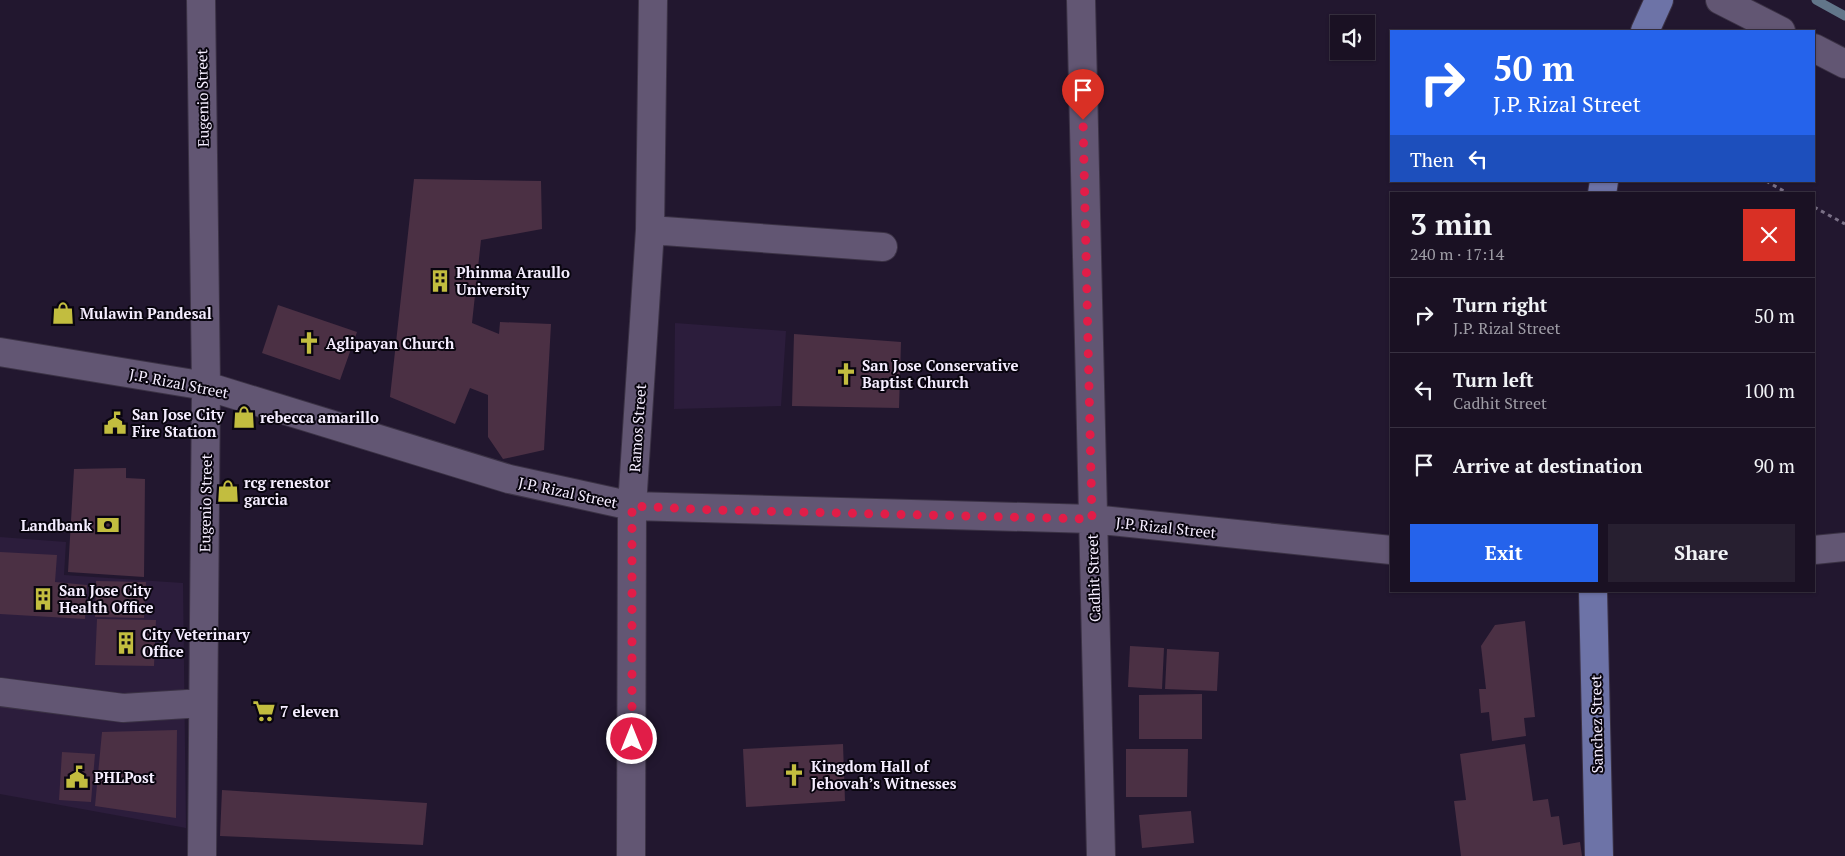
<!DOCTYPE html>
<html lang="en">
<head>
<meta charset="utf-8">
<style>
  body { margin:0; font-family:"PT Serif",serif; background:#271f30; color:#f1f3f6; height:100vh; display:flex; flex-direction:column; font-size:19px; white-space:nowrap }
  * { box-sizing:border-box; margin:0 }
  p { font-size:16px; color:#9f9da6 }
  .icon { flex:none; width:28px; height:28px; fill:none; stroke:currentColor; stroke-width:2; stroke-linecap:round; stroke-linejoin:round }
  .map { position:relative; flex:1; overflow:hidden }
  .sheet { position:absolute; left:1390px; top:192px; width:425px; height:400px; display:flex; flex-direction:column; background:#1a1123; border-radius:0px; box-shadow:0 1px 4px #0004,0 0 0 1px #383141 }
  .sheet>* { flex:none }
  .hud { position:absolute; left:1390px; top:30px; width:425px; height:152px; border-radius:0px; box-shadow:0 1px 4px #0004,0 0 0 1px #383141; background:#2563eb; color:#fff; overflow:hidden }
  .controls { position:absolute; left:1330px; top:15px; display:grid; gap:10px }
  .controls a { display:grid; place-items:center; width:45px; height:45px; border-radius:0px; background:#1a1123; box-shadow:0 1px 4px #0004,0 0 0 1px #383141; font-size:25px }
  .pin { position:absolute; display:grid; place-items:center; width:42px; height:42px; color:#fff; margin:-51px -21px; border-radius:50% 50% 50% 0; rotate:-45deg; box-shadow:0 0 5px #0007 }
  .pin .icon { rotate:45deg }
  .me { position:absolute; width:55px; margin:-28px; rotate:0deg; stroke-linejoin:round; filter:drop-shadow(0 0 4px #0008) }
  .turn { display:flex; align-items:center; gap:18px; height:105px; padding:0 20px; font-size:22px }
  .turn .icon { width:65px; height:65px; stroke-width:2.5 }
  .turn b { display:block; font-size:35px; line-height:42px }
  .then { display:flex; align-items:center; height:48px; padding:0 20px; background:#0003; gap:10px; font-size:19px }
  .round { display:grid; place-items:center; flex:none; width:52px; height:52px; border-radius:0px; background:#271f30 }
  .overview { display:flex; align-items:center; justify-content:space-between; height:85px; padding:0 20px }
  h1 { font-size:30px; font-weight:700; line-height:38px }
  .action { display:flex; gap:10px; margin-top:auto; padding:10px 20px }
  .action a { flex:1; height:58px; border-radius:0px; background:#2563eb; color:#fff; font-size:20px; font-weight:700; line-height:58px; text-align:center }
  .action a+a { background:#271f30; color:#f1f3f6 }
  ul { padding:0; list-style:none }
  li { display:flex; align-items:center; gap:15px; height:75px; padding:0 20px; border-top:1px solid #383141 }
  li div { flex:1 }
  li b { display:block; font-size:19px }
  li em { font-style:normal }
  .map>svg:first-child { display:block }
  .built { fill:#2c1d3c }
  .lines { fill:none; stroke-linecap:round; stroke-linejoin:round }
  .stream { stroke:#62768a; stroke-width:9 }
  .building { fill:#4b3044 }
  .minor-casing { stroke:#3b3245; stroke-width:30 }
  .major-casing { stroke:#3b3245; stroke-width:30 }
  .path { stroke:#7a7086; stroke-width:3; stroke-dasharray:4 4; stroke-linecap:butt }
  .minor { stroke:#625673; stroke-width:28 }
  .major { stroke:#6d73a7; stroke-width:28 }
  .route { stroke:#e11d48; stroke-width:9; stroke-dasharray:0 16.2 }
  .labels { text-anchor:middle; dominant-baseline:central; stroke-width:4; stroke-linejoin:round; paint-order:stroke }
  .street-label { font-size:15px; fill:#f5edff; stroke:#09050f }
  .poi-label { font-size:15px; font-weight:bold; fill:#f5edff; stroke:#09050f; text-anchor:start }
</style>
</head>
<body>
<div class="map">
<svg width="1845" height="856" viewBox="0 0 1845 856">
  <rect width="100%" height="100%" fill="#22172f"/>
  <!-- built -->
  <path class="built" d="M 675,323 L 786,331 L 781,406 L 674,409 Z
    M 0,537 L 66,542 L 64,575 L 183,583 L 186,828 L 0,794 Z"/>
  <g class="lines">
    <!-- stream -->
    <path class="stream" d="M 1816,0 L 1845,16"/>
  </g>
  <!-- building -->
  <path class="building" d="M 414,179 L 541,181 L 542,229 L 481,240 L 472,323 L 499,334 L 500,322 L 551,324 L 544,450 L 503,459 L 488,437 L 488,395 L 470,388 L 455,424 L 390,397 Z
    M 278,305 L 357,332 L 340,380 L 262,353 Z
    M 794,334 L 901,342 L 899,408 L 792,406 Z
    M 126,468 L 126,478 L 145,479 L 144,577 L 68,572 L 74,469 Z
    M 0,552 L 57,555 L 55,582 L 87,585 L 85,619 L 0,614 Z
    M 96,581 L 146,582 L 144,618 L 95,617 Z
    M 97,619 L 156,620 L 154,666 L 95,665 Z
    M 1525,621 L 1535,717 L 1524,718 L 1526,736 L 1492,741 L 1489,712 L 1481,713 L 1479,689 L 1486,689 L 1481,646 L 1495,625 Z
    M 1130,646 L 1164,648 L 1162,689 L 1128,687 Z
    M 1167,649 L 1219,652 L 1217,691 L 1165,689 Z
    M 1202,694 L 1202,739 L 1139,739 L 1139,695 Z
    M 177,730 L 176,818 L 95,806 L 102,732 Z
    M 843,744 L 845,801 L 746,807 L 743,749 Z
    M 1525,744 L 1533,801 L 1548,799 L 1551,817 L 1559,816 L 1563,845 L 1580,842 L 1582,856 L 1461,856 L 1454,801 L 1466,800 L 1460,754 Z
    M 1126,749 L 1188,749 L 1187,797 L 1126,797 Z
    M 62,752 L 95,754 L 91,802 L 59,800 Z
    M 222,790 L 427,803 L 423,845 L 220,836 Z
    M 1191,811 L 1194,843 L 1142,848 L 1139,815 Z"/>
  <g class="lines">
    <defs>
      <path id="minor" d="M 201,0 L 206,386 L 202,856
        M 1081,0 L 1101,856
        M 1720,0 L 1781,31
        M 1814,48 L 1845,64
        M 650,230 L 883,247
        M 0,352 L 206,386 L 509,479 L 632,506 L 1092,519 L 1391,550
        M 1814,550 L 1845,547
        M 0,692 L 123,708 L 203,703
        M 631,856 L 632,506 L 650,230 L 653,0"/>
      <path id="major" d="M 1645,31 L 1659,0
        M 1602,194 L 1604,181
        M 1593,591 L 1599,856"/>
    </defs>
    <!-- minor casing -->
    <use href="#minor" class="minor-casing"/>
    <!-- major casing -->
    <use href="#major" class="major-casing"/>
    <!-- path -->
    <path class="path" d="M 1766,181 L 1789,194
      M 1814,207 L 1845,224"/>
    <!-- minor -->
    <use href="#minor" class="minor"/>
    <!-- major -->
    <use href="#major" class="major"/>
  </g>
  <g class="lines">
    <!-- route -->
    <path class="route" d="M 632,739 L 632,506 L 713,510 L 1092,519 L 1083,120"/>
  </g>
  <!-- icons -->
  <defs>
    <symbol id="building-bare" viewBox="-9 -9 18 18"><path d="M-4-6H4V6H1V3H-1V6H-4ZM-2.5-4.3h1.7v1.8h-1.7ZM.8-4.3h1.7v1.8H.8ZM-2.5-1h1.7V.8h-1.7ZM.8-1h1.7V.8H.8Z" fill="#c2bd3f" stroke="#09050f" stroke-width="2.5" paint-order="stroke"/></symbol>
    <symbol id="shop-bare" viewBox="-9 -9 18 18"><path d="M-5-2.5h2.3a2.7 3.5 0 0 1 5.4 0H5L5.5 6h-11ZM-1.5-2.5h3a1.5 2.3 0 0 0-3 0Z" fill="#c2bd3f" stroke="#09050f" stroke-width="2.5" paint-order="stroke"/></symbol>
    <symbol id="church-bare" viewBox="-9 -9 18 18"><path d="M-1.2-6h2.4v3.5h3.3v2.4h-3.3V6h-2.4V-.1h-3.3v-2.4h3.3Z" fill="#c2bd3f" stroke="#09050f" stroke-width="2.5" paint-order="stroke"/></symbol>
    <symbol id="civic-bare" viewBox="-9 -9 18 18"><path d="M-.6-6.5H3V-4.5H.6V-3L4-1V1h2V6H-6V1h2V-1L-.6-3ZM-1.2 2.5V6h2.4V2.5Z" fill="#c2bd3f" stroke="#09050f" stroke-width="2.5" paint-order="stroke"/></symbol>
    <symbol id="bank-bare" viewBox="-9 -9 18 18"><path d="M-6-4H6V4H-6ZM0-2.3a2.3 2.3 0 1 0 0 4.6a2.3 2.3 0 1 0 0-4.6Z" fill="#c2bd3f" stroke="#09050f" stroke-width="2.5" paint-order="stroke"/></symbol>
    <symbol id="supermarket-bare" viewBox="-9 -9 18 18"><path d="M-6-5.5h2.5l.6 2H6L4.5 2H-2.5L-4.4-4H-6ZM-1.5 3.2a1.3 1.3 0 1 0 .1 0ZM3 3.2a1.3 1.3 0 1 0 .1 0Z" fill="#c2bd3f" stroke="#09050f" stroke-width="2.5" paint-order="stroke"/></symbol>
  </defs>
  <g fill-rule="evenodd">
    <use href="#building-bare" x="424" y="265" width="32" height="32"/>
    <use href="#shop-bare" x="47" y="297" width="32" height="32"/>
    <use href="#church-bare" x="293" y="327" width="32" height="32"/>
    <use href="#church-bare" x="830" y="358" width="32" height="32"/>
    <use href="#shop-bare" x="228" y="401" width="32" height="32"/>
    <use href="#civic-bare" x="99" y="407" width="32" height="32"/>
    <use href="#shop-bare" x="212" y="475" width="32" height="32"/>
    <use href="#bank-bare" x="92" y="509" width="32" height="32"/>
    <use href="#building-bare" x="27" y="583" width="32" height="32"/>
    <use href="#building-bare" x="110" y="627" width="32" height="32"/>
    <use href="#supermarket-bare" x="248" y="695" width="32" height="32"/>
    <use href="#church-bare" x="778" y="759" width="32" height="32"/>
    <use href="#civic-bare" x="61" y="761" width="32" height="32"/>
  </g>
  <g class="labels">
    <!-- street labels -->
    <g class="street-label">
      <text transform="translate(202 98) rotate(-91)">Eugenio Street</text>
      <text transform="translate(179 383) rotate(11)">J.P. Rizal Street</text>
      <text transform="translate(637 428) rotate(-86)">Ramos Street</text>
      <text transform="translate(568 492) rotate(12)">J.P. Rizal Street</text>
      <text transform="translate(205 503) rotate(-89)">Eugenio Street</text>
      <text transform="translate(1166 527) rotate(6)">J.P. Rizal Street</text>
      <text transform="translate(1093 578) rotate(-92)">Cadhit Street</text>
      <text transform="translate(1596 724) rotate(-91)">Sanchez Street</text>
    </g>
    <!-- poi labels -->
    <g class="poi-label">
      <text x="456" y="272">Phinma Araullo<tspan x="456" dy="17">University</tspan></text>
      <text x="80" y="313">Mulawin Pandesal</text>
      <text x="326" y="343">Aglipayan Church</text>
      <text x="862" y="365">San Jose Conservative<tspan x="862" dy="17">Baptist Church</tspan></text>
      <text x="132" y="414">San Jose City<tspan x="132" dy="17">Fire Station</tspan></text>
      <text x="260" y="417">rebecca amarillo</text>
      <text x="244" y="482">rcg renestor<tspan x="244" dy="17">garcia</tspan></text>
      <text x="92" y="525" text-anchor="end">Landbank</text>
      <text x="59" y="590">San Jose City<tspan x="59" dy="17">Health Office</tspan></text>
      <text x="142" y="634">City Veterinary<tspan x="142" dy="17">Office</tspan></text>
      <text x="280" y="711">7 eleven</text>
      <text x="811" y="766">Kingdom Hall of<tspan x="811" dy="17">Jehovah’s Witnesses</tspan></text>
      <text x="94" y="777">PHLPost</text>
    </g>
  </g>
</svg>
<div class="controls">
<a><svg class="icon" aria-label="sound" viewBox="0 0 24 24"><path d="M4 9h4l5-4v14l-5-4H4zM17 9q2 3 0 6"/></svg></a>
</div>
<div class="pin" style="left:1083px;top:120px;background:#d93025"><svg class="icon" aria-label="arrive" viewBox="0 0 24 24"><path d="M6 21V4h12l-3 4 3 4H6"/></svg></div>
<svg class="me" style="left:632px;top:739px" viewBox="-20 -20 40 40"><circle r="17" fill="#e11d48" stroke="#fff" stroke-width="3"/><path d="M0-11L8 9 0 5-8 9z" fill="#fff"/></svg>
<div class="hud">
<div class="turn"><svg class="icon" aria-label="right" viewBox="0 0 24 24"><path d="M7 20v-9h11M14 6l5 5-5 5"/></svg><div><b>50 m</b>J.P. Rizal Street</div></div>
<div class="then">Then<svg class="icon" aria-label="left" viewBox="0 0 24 24"><path d="M17 20v-9H6M10 6l-5 5 5 5"/></svg></div>
</div>
<section class="sheet">
<div class="overview"><div><h1>3 min</h1><p>240 m · 17:14</p></div><a class="round" style="background:#d93025;color:#fff"><svg class="icon" aria-label="close" viewBox="0 0 24 24"><path d="M6 6l12 12M18 6L6 18"/></svg></a></div>
<ul>
<li><svg class="icon" aria-label="right" viewBox="0 0 24 24"><path d="M7 20v-9h11M14 6l5 5-5 5"/></svg><div><b>Turn right</b><p>J.P. Rizal Street</p></div><em>50 m</em></li>
<li><svg class="icon" aria-label="left" viewBox="0 0 24 24"><path d="M17 20v-9H6M10 6l-5 5 5 5"/></svg><div><b>Turn left</b><p>Cadhit Street</p></div><em>100 m</em></li>
<li><svg class="icon" aria-label="arrive" viewBox="0 0 24 24"><path d="M6 21V4h12l-3 4 3 4H6"/></svg><div><b>Arrive at destination</b></div><em>90 m</em></li>
</ul>
<div class="action"><a>Exit</a><a>Share</a></div>
</section>
</div>
</body>
</html>
